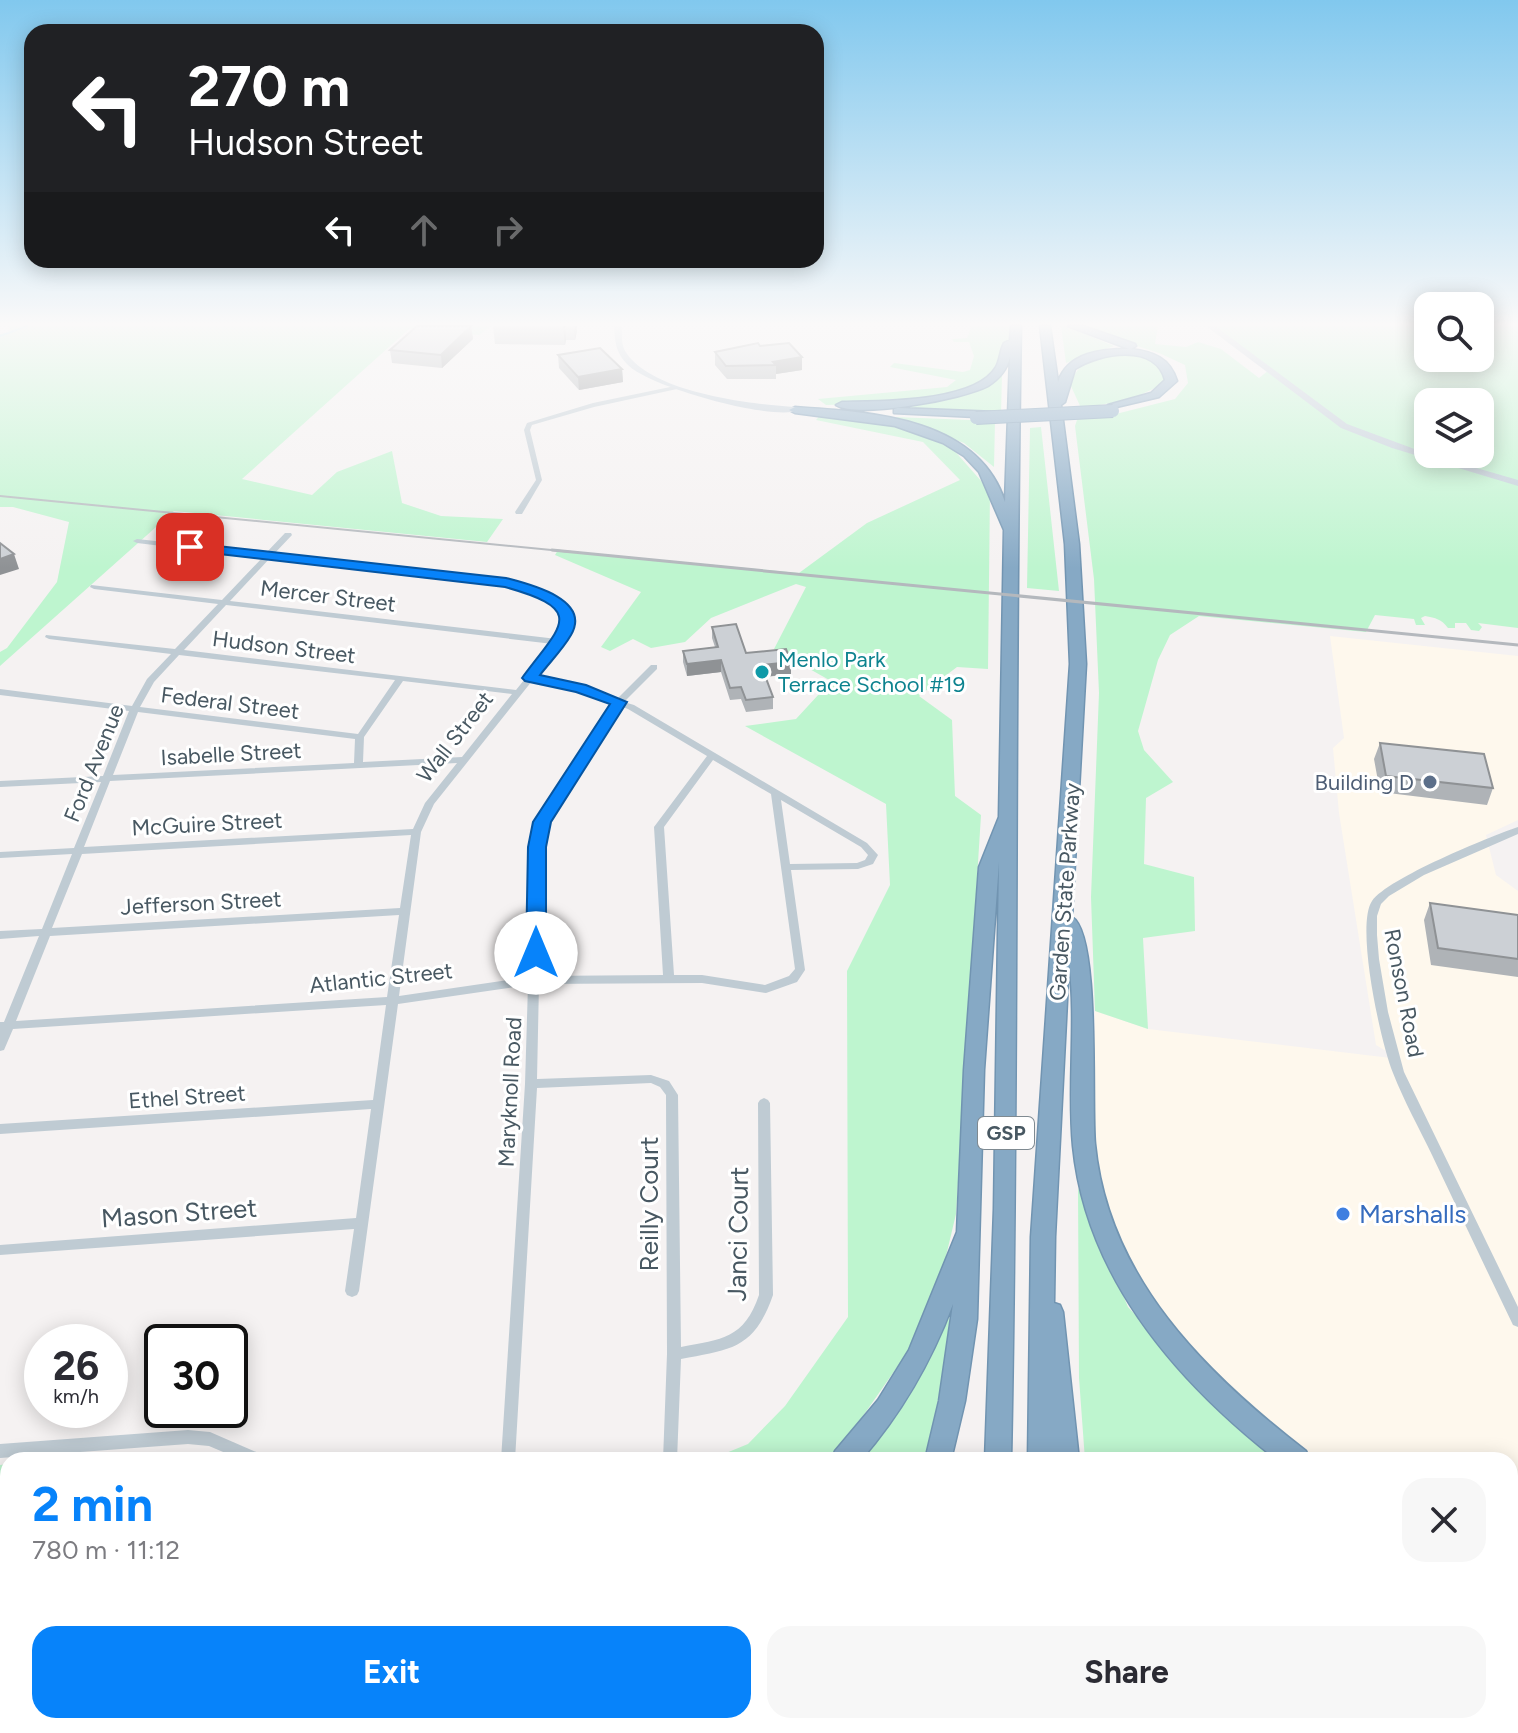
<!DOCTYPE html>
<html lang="en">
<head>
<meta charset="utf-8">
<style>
  body { margin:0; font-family:Figtree,sans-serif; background:#f7f7f7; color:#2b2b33; height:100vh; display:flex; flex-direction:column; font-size:30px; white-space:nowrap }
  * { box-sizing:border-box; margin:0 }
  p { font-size:26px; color:#7c7c81 }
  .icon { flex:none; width:44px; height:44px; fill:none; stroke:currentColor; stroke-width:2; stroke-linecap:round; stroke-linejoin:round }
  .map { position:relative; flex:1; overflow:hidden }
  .side { position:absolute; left:0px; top:1452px; width:1518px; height:282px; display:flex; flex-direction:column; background:#fff; border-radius:24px 24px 0 0; box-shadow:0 4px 20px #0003 }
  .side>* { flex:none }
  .guide { position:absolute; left:24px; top:24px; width:800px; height:244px; border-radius:24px; box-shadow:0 4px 20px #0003; background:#202124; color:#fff; overflow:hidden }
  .buttons { position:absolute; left:1414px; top:292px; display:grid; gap:16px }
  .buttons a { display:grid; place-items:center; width:80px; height:80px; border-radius:16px; background:#fff; box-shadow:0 4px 20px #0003; font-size:40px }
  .speed { position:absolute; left:24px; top:1324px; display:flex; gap:16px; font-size:40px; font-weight:700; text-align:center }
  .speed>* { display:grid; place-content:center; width:104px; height:104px; border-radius:50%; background:#fff; box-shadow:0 4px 20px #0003; line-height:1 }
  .speed small { font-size:20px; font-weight:400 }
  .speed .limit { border:4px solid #111; border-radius:12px; background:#fff; color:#111 }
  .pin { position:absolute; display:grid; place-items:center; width:68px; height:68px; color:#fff; margin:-34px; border-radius:16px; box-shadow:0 4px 12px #0006 }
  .me { position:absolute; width:88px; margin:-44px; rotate:0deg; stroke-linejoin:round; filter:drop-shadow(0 0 6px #0008) }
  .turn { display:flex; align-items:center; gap:28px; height:168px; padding:0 32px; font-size:36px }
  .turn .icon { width:104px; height:104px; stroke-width:2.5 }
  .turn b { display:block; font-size:56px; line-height:68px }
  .lanes { display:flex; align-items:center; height:76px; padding:0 32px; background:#0003; justify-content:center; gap:40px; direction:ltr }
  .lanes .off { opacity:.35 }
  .round { display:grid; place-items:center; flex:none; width:84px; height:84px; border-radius:24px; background:#f7f7f7 }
  .summary { display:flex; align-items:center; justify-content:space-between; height:136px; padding:0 32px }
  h1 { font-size:48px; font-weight:700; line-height:60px; color:#0783fa }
  .primary-button { display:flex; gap:16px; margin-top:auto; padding:16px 32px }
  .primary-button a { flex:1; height:92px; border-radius:24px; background:#0783fa; color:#fff; font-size:32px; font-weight:700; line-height:92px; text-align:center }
  .primary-button a+a { background:#f7f7f7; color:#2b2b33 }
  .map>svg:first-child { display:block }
  .commercial { fill:#fef8ed }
  .green { fill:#bef5cf; fill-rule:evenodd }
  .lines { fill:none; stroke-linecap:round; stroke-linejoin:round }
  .stream { stroke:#87e7f6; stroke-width:2 }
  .highway-casing { stroke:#7194b1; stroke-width:3 }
  .street { fill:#bfcbd3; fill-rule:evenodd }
  .secondary { fill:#bfccd7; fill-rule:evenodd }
  .highway { fill:#86a9c5; fill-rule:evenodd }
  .rail-far1 { stroke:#b4b8bd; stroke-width:2 }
  .rail { stroke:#b4b8bd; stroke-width:3 }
  .highway-bridge-casing { stroke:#7194b1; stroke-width:14; stroke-linecap:butt }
  .highway-bridge { stroke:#86a9c5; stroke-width:12 }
  .wall { fill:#afb3b7 }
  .shaded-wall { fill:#8f9295 }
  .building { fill:#ccd0d5; stroke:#8f9295; stroke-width:2 }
  .route { fill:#0783fa; stroke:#0555a2; stroke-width:2 }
  .culture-dot { fill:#0f9aa8; stroke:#fff; stroke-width:3 }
  .service-dot { fill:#5c6f8a; stroke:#fff; stroke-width:3 }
  .shop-dot { fill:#3f7fe0; stroke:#fff; stroke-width:3 }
  .labels { text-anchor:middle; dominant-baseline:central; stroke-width:6; stroke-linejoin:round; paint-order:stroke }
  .shield { fill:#fff; stroke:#7f8a91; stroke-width:2 }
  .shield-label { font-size:20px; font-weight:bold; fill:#485862 }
  .street-label { font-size:22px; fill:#485862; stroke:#fff }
  .culture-label { font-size:22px; fill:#0d838f; stroke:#fff; text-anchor:start }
  .service-label { font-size:22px; fill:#4e5e75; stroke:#fff; text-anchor:end }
  .near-street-label { font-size:26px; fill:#485862; stroke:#fff }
  .near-shop-label { font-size:26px; fill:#366cbe; stroke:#fff; text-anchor:start }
</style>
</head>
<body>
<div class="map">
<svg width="1518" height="1733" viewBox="0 0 1518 1733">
  <rect width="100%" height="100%" fill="#f5f2f2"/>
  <!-- commercial -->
  <path class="commercial" d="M 1330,636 L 1518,656 L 1518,820 L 1486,835 L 1496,875 L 1518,891 L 1518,1505 L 1510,1505 L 1510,1460 L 1312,1460 L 1291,1450 L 1183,1343 L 1114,1241 L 1093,1167 L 1095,1011 L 1148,1029 L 1399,1059 L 1376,1045 L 1339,813 L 1333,748 L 1344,738 Z"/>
  <!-- green -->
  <path class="green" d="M 9,326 L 491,326 L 479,335 L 409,329 L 242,479 L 312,495 L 337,472 L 392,451 L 402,503 L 441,516 L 503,519 L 487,542 L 174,511 L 0,666 L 0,652 L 7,648 L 57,582 L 69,522 L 13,507 L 0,507 L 0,334 L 10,332 Z
    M 972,326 L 1016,326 L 998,374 L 1002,375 L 1001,415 L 893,411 L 895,403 L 826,405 L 818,399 L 947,387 L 956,380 L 890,367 L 894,363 L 963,372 L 970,370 L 974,356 L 969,342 L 954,342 L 952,339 L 967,338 Z
    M 1061,326 L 1065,326 L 1114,346 L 1066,363 Z
    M 1090,326 L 1158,326 L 1155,344 L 1186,347 L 1198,342 L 1221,349 L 1259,378 L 1269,370 L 1210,326 L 1428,326 L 1428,358 L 1480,358 L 1480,326 L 1518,326 L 1518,628 L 1478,623 L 1482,627 L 1479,631 L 1471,630 L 1466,623 L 1455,623 L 1455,628 L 1448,628 C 1441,619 1436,618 1425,616 L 1421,618 L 1425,625 L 1416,625 L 1414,619 L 1375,615 L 1366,632 L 1199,616 L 1170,635 L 1158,660 L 1138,731 L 1144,750 L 1173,782 L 1146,798 L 1144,864 L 1194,877 L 1195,931 L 1143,938 L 1148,1029 L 1095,1011 L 1091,897 L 1099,693 L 1094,579 L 1075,426 L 1078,417 L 1108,416 L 1175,399 L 1188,383 L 1185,365 L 1159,353 L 1096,333 ZM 1428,402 L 1480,402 L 1480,454 L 1428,454 Z
    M 1120,353 L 1140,356 L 1160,365 L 1166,383 L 1129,400 L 1081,408 L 1070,384 C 1080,359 1095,357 1120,353 Z
    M 821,414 L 897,426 L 952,448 L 990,491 L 988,669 L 957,667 L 919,696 L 952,720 L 955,796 L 981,815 L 956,1214 L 937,1294 L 909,1350 L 835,1456 L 830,1460 L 709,1460 L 748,1444 L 785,1406 L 848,1317 L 847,971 L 890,885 L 886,804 L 745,726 L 796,719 L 831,681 L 774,649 L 806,587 L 796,584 L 711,618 L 685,642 L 651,648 L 633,639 L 610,651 L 601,647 L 641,592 L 555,555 L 558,550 L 799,573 L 867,523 L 960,480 L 923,442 L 816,420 Z
    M 895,417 L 995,421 L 994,467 L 964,443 Z
    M 1041,427 L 1059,591 L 1027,588 L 1030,428 Z
    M 1078,1188 L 1128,1307 L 1242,1428 L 1284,1460 L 1085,1460 L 1079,1378 Z
    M 950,1316 L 941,1385 L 926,1460 L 853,1460 C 898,1423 924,1367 950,1316 Z
    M 8,1464 L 8,1642 L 0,1643 L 0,1465 Z
    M 1518,1591 L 1518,1693 L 1510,1684 L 1510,1592 Z
    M 108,1726 L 189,1726 L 181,1733 L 53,1733 Z
    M 229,1726 L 737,1726 L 725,1733 L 210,1733 Z
    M 775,1726 L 959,1726 L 959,1733 L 767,1733 Z
    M 1106,1726 L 1507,1726 L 1513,1733 L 1108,1733 Z"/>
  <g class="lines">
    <!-- stream -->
    <path class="stream" d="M 0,336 L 27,326"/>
    <defs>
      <path id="highway" d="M 1011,326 L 1021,326 C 1014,704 1019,1082 1011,1460 L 985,1460 L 994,1209 L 999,862 L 984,1070 L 977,1319 L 965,1401 L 951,1460 L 925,1460 L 939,1401 L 953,1304 C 931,1362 902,1413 861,1460 L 831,1460 L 835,1451 L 878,1400 L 909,1350 L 957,1232 L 964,1070 L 979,867 L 999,817 L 1004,530 L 979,472 L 964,456 L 943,443 L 895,426 L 795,413 L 789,410 L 795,407 C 870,412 978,417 1005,502 L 1010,357 C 1007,370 999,379 988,386 C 964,399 857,419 836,405 L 842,402 C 879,401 975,403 996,367 C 1000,360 1000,350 1004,343 L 1010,340 Z
        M 1040,326 L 1050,326 L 1058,382 C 1068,352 1102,349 1129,349 L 1068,326 L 1083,326 L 1135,344 L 1136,346 L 1131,349 C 1154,352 1170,358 1177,381 L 1159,397 L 1108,409 L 1108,405 L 1151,393 L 1165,380 C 1155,343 1100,353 1075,369 L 1065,402 L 1061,405 L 1079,544 L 1086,664 L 1072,917 C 1101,934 1091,1105 1095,1144 C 1108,1278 1205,1373 1306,1451 L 1310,1460 L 1277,1460 C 1176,1381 1086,1278 1073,1146 C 1067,1085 1077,1023 1069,962 L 1055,1237 L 1054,1303 L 1060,1305 L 1063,1312 L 1079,1460 L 1028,1460 L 1031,1237 L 1070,664 L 1065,544 Z
        M 898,408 L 996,412 L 1002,415 L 996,418 L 894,413 L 894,409 Z
        M 1510,1499 L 1518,1499 L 1518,1543 L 1510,1543 Z
        M 1518,1547 L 1518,1575 L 1510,1576 L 1510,1548 Z
        M 0,1651 L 8,1651 L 8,1681 L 0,1681 Z
        M 1510,1687 L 1518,1690 L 1518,1726 L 1510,1723 Z
        M 8,1697 L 8,1726 L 10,1726 L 0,1728 L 0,1698 Z
        M 186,1726 L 222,1726 L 219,1733 L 183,1733 Z
        M 736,1726 L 771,1726 L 768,1733 L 733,1733 Z
        M 978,1726 L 1008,1726 L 1008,1733 L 978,1733 Z
        M 1031,1726 L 1061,1726 L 1061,1733 L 1031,1733 Z
        M 1069,1726 L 1099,1726 L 1100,1733 L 1070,1733 Z"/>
    </defs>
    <!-- highway casing -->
    <use href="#highway" class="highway-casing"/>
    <!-- street -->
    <path class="street" d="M 675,386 L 677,387 L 677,389 L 594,407 L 532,425 L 530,430 L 542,480 L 522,514 L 516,514 L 515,512 L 536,480 L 524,430 L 527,423 L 593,403 Z
      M 285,533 L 291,533 L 292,535 L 274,554 L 506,581 C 528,585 564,591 570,617 C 571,624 571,630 568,636 C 559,650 546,663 536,677 L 583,686 L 617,699 L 651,665 L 657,665 L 657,669 L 624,702 L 634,705 L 867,843 L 878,855 L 873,864 L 858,869 L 791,870 L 805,970 L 797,982 L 766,993 L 702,983 L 539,984 L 537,1079 L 651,1075 L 669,1081 L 678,1095 L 681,1347 C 722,1339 744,1339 759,1295 L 758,1103 L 760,1100 L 764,1098 L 768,1100 L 770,1103 L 773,1295 C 754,1349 732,1349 681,1359 L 677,1460 L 663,1460 L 667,1354 L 666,1095 L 660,1087 L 651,1083 L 537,1088 L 515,1460 L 501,1460 L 525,1084 L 528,985 L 398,1004 L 359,1291 L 357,1295 L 352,1297 L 347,1295 L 345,1291 L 354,1229 L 0,1255 L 0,1245 L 356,1218 L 371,1109 L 0,1134 L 0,1124 L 373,1100 L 386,1005 L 13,1029 L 4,1050 L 0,1051 L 0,1022 L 4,1022 L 39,936 L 0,939 L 0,931 L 42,929 L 72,854 L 0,858 L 0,852 L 74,848 L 101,782 L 0,787 L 0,781 L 103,776 L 129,711 L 0,695 L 0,689 L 132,706 L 147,679 L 171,654 L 49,639 L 45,637 L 46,635 L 175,649 L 218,604 L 94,589 L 90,587 L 91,585 L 222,600 L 262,558 L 137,543 L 133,541 L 137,539 L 266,553 ZM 270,558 L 506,585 C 529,590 583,606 557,639 L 230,601 ZM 226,605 L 553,644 L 516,690 L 184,650 ZM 179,655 L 395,680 L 358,734 L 140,707 L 154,682 ZM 403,681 L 512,694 L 462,757 L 363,762 L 364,737 ZM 532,681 L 578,690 L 613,703 L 537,822 L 532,847 L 528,977 L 399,996 L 421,832 L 434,804 ZM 620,706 L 628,709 L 707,756 L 654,827 L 663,975 L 539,976 L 542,847 L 547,822 ZM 138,712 L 355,739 L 354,763 L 113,775 ZM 713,760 L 771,794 L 795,969 L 789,976 L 765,985 L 702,975 L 674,975 L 664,827 ZM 457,763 L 425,803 L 413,829 L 84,847 L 110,781 ZM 781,800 L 861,847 L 868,855 L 865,860 L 857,863 L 790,864 ZM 411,835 L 400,908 L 52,928 L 82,854 ZM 399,915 L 387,997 L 16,1021 L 50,936 Z
      M 1518,827 L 1518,834 L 1424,875 L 1389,896 L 1381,904 L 1377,916 L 1377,935 L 1379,959 L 1388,1012 L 1404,1072 L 1518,1307 L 1518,1327 L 1513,1325 C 1486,1269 1459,1212 1432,1155 C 1419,1128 1404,1101 1393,1073 C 1381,1044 1355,926 1372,901 C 1388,878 1489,837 1518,827 Z
      M 188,1430 L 210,1432 L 263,1455 L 265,1460 L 242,1460 L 209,1446 L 188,1444 L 0,1458 L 0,1444 Z"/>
    <!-- secondary -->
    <path class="secondary" d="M 614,326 L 622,326 C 622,334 621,344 625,351 C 651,393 750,404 795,407 L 799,410 C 775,422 649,387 628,365 C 616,353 615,343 614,326 Z
      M 1206,326 L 1215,326 L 1347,424 L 1428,454 L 1518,480 L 1518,486 L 1392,448 L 1341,428 Z"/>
    <!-- highway -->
    <use href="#highway" class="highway"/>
    <!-- rail-far1 -->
    <path class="rail-far1" d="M 0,496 L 572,552"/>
    <!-- rail -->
    <path class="rail" d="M 552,550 L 1518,645"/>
    <defs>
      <path id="highway-bridge" d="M 976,418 L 1113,411"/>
    </defs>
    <!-- highway-bridge casing -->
    <use href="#highway-bridge" class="highway-bridge-casing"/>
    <!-- highway-bridge -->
    <use href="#highway-bridge" class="highway-bridge"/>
  </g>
  <!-- wall -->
  <path class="wall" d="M 471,326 L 473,339 L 442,368 L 392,363 L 390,350 Z
    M 493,326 L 577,326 L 577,331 L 575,340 L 566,340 L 565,345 L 495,344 Z
    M 760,346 L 802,370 L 776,374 L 776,379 L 727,379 L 715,365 L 715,352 Z
    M 558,355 L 622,369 L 623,382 L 579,390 L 559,368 Z
    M 712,627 L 746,653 L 791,662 L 791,674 L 766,677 L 773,697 L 773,709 L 746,712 L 741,699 L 730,700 L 721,672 L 687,676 L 683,662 L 683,651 L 715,647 L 712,638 Z
    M 1380,743 L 1493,788 L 1487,805 L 1380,792 L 1374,759 Z
    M 1430,903 L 1518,915 L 1518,977 L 1431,965 L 1424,920 Z"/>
  <!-- shaded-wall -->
  <path class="shaded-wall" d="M 471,326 L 473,339 L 442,368 L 441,355 Z
    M 563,326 L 565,326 L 566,340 L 565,345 Z
    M 574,326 L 577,326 L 577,331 L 575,340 Z
    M 802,357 L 802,370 L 776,374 L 776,365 L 773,362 Z
    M 622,369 L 623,382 L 579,390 L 578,377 Z
    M 14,554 L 19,569 L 0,575 L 0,559 Z
    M 721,660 L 721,672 L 687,676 L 687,664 Z
    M 791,662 L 791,674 L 761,677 L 761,665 Z"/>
  <!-- building -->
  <path class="building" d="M 417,326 L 471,326 L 441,355 L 390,350 Z
    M 758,343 L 760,346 L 789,343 L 802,357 L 773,362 L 776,365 L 726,366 L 715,352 Z
    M 600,348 L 622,369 L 578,377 L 558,355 Z
    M 0,543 L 14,554 L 0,559 Z
    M 736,624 L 746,653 L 786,649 L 791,662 L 761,665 L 773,697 L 746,700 L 741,687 L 730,688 L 721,660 L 687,664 L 683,651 L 718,647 L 712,627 Z
    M 1380,743 L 1484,754 L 1493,788 L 1386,776 Z
    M 1430,903 L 1518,915 L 1518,959 L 1438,948 Z"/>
  <!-- sky -->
  <linearGradient id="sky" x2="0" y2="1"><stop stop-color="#81c8ee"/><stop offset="0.57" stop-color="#faf9f9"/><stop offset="1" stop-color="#faf9f9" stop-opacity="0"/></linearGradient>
  <rect width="1518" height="568" fill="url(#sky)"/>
  <!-- route -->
  <path class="route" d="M 190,543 L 506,578 C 529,584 592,599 571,635 C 563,649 550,662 540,675 L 586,685 L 627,702 L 551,822 L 546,847 L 546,953 L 543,958 L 536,960 L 526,953 L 528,847 L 533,822 L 610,704 L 576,692 L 525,681 L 522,678 C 561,625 588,610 505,587 L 185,550 L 183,547 Z"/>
  <!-- markers -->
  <circle class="culture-dot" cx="762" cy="672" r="8"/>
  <circle class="service-dot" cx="1430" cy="782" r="8"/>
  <circle class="shop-dot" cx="1343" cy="1214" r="8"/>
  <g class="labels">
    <!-- shield labels -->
    <rect class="shield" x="978" y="1117" width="56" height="32" rx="6"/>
    <g class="shield-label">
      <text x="1006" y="1133">GSP</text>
    </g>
    <!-- street labels -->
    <g class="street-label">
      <text transform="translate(328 596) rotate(7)">Mercer Street</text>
      <text transform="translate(284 647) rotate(7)">Hudson Street</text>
      <text transform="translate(230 703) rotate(7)">Federal Street</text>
      <text transform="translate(455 737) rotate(-52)">Wall Street</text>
      <text transform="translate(231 754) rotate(-3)">Isabelle Street</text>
      <text transform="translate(94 763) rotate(-68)">Ford Avenue</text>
      <text transform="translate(207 824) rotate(-3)">McGuire Street</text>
      <text transform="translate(1065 892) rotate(-86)">Garden State Parkway</text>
      <text transform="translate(201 903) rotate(-3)">Jefferson Street</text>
      <text transform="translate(381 978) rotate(-6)">Atlantic Street</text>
      <text transform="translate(1404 993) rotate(79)">Ronson Road</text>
      <text transform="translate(510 1092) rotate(-87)">Maryknoll Road</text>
      <text transform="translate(187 1097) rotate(-4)">Ethel Street</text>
    </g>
    <!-- culture labels -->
    <g class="culture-label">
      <text x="778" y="659">Menlo Park<tspan x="778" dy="25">Terrace School #19</tspan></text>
    </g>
    <!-- service labels -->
    <g class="service-label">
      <text x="1414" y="782">Building D</text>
    </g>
    <!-- near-street labels -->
    <g class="near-street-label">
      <text transform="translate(649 1204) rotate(-90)">Reilly Court</text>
      <text transform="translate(179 1213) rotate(-4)">Mason Street</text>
      <text transform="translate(738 1234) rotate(-89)">Janci Court</text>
    </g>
    <!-- near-shop labels -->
    <g class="near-shop-label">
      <text x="1359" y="1214">Marshalls</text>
    </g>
  </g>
</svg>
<div class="buttons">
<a><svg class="icon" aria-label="search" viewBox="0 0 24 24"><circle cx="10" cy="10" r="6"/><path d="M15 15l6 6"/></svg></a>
<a><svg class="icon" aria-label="layers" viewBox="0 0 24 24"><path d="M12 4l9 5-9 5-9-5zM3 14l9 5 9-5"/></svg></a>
</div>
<div class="speed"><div>26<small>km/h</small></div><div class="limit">30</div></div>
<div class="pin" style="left:190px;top:547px;background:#d93025"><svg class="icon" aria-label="arrive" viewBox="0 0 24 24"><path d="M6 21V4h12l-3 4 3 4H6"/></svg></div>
<svg class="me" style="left:536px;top:953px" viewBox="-20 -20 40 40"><circle r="19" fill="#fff"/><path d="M0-13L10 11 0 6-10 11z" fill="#0783fa"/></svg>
<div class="guide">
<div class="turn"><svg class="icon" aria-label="left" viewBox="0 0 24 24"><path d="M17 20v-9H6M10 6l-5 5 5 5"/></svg><div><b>270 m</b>Hudson Street</div></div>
<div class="lanes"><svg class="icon" aria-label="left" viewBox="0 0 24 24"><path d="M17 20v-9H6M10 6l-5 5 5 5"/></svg><svg class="icon off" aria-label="ahead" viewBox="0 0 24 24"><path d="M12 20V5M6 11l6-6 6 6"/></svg><svg class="icon off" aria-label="right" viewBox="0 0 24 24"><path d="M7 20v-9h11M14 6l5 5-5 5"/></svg></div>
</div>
<section class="side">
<div class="summary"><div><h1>2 min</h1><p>780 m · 11:12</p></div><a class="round"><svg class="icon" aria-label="close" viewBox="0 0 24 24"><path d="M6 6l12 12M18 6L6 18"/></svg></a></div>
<div class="primary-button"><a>Exit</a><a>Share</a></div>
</section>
</div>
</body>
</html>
